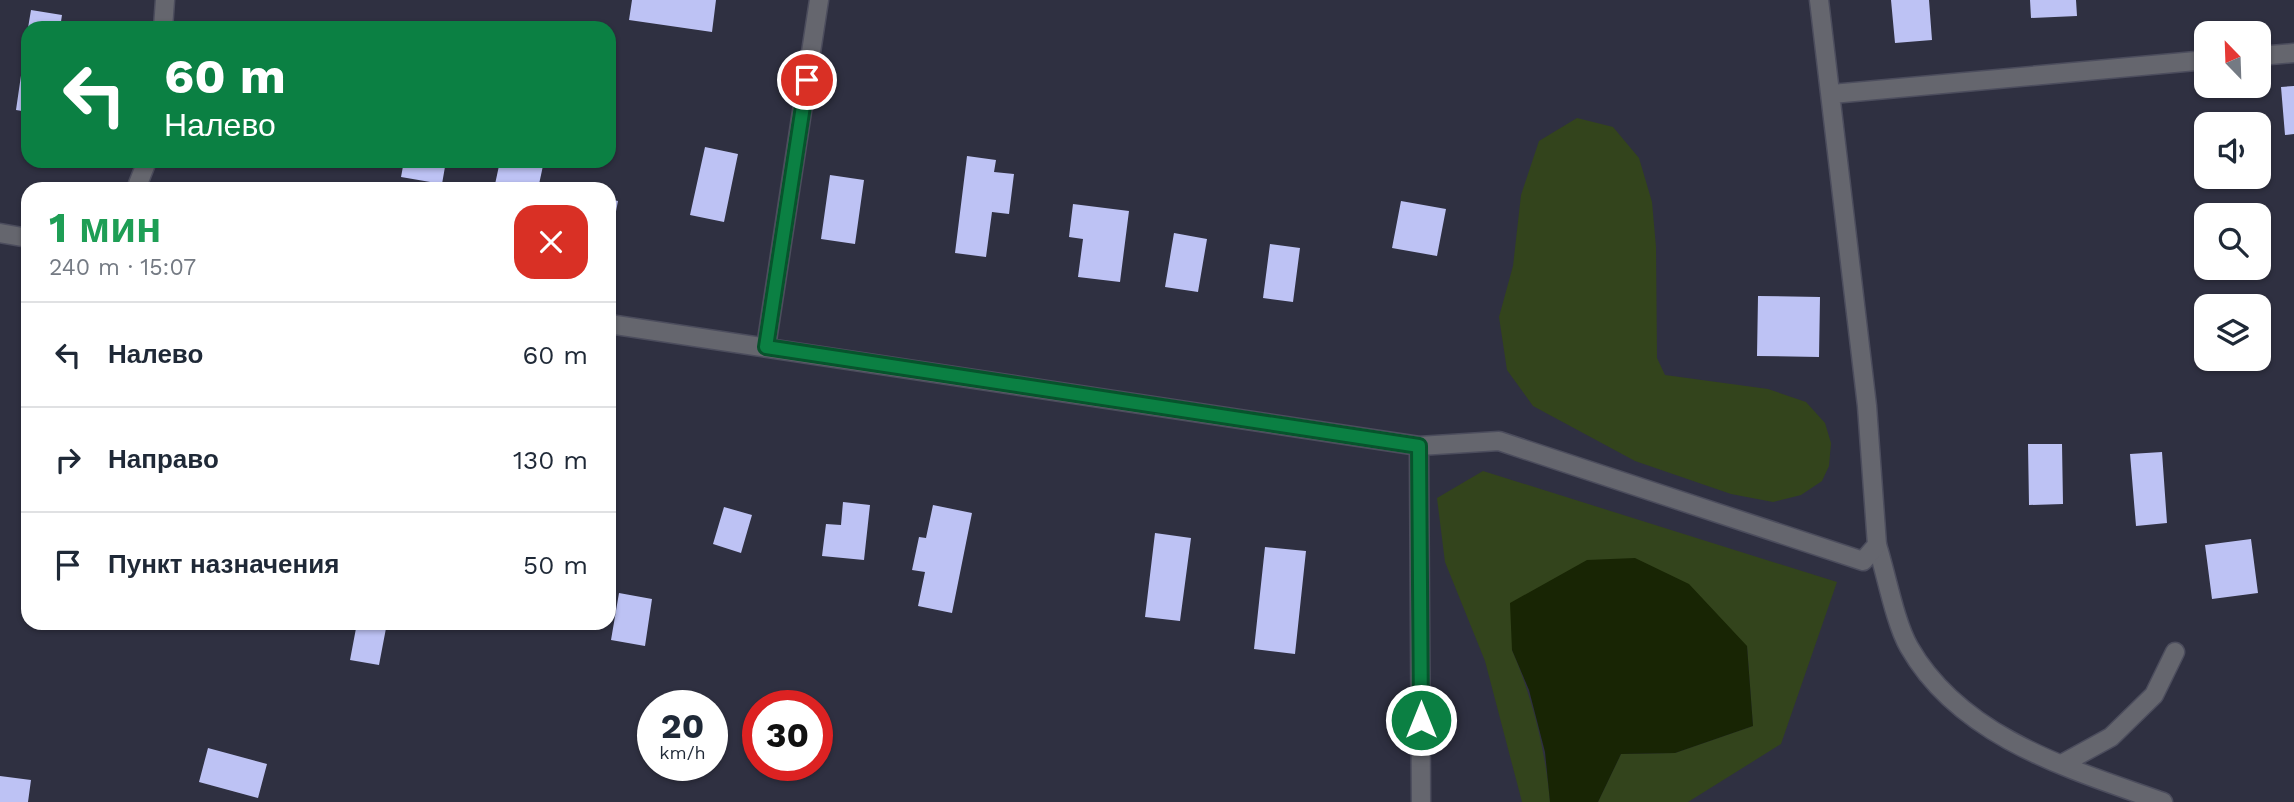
<!DOCTYPE html>
<html lang="ru">
<head>
<meta charset="utf-8">
<style>
  body { margin:0; font-family:"Work Sans",sans-serif; background:#f2f2f3; color:#1f2937; height:100vh; display:flex; flex-direction:column; font-size:26px; white-space:nowrap }
  * { box-sizing:border-box; margin:0 }
  p { font-size:23px; color:#747a83 }
  .icon { flex:none; width:38px; height:38px; fill:none; stroke:currentColor; stroke-width:2; stroke-linecap:round; stroke-linejoin:round }
  .map { position:relative; flex:1; overflow:hidden }
  .side { position:absolute; left:21px; top:182px; width:595px; height:448px; display:flex; flex-direction:column; background:#fff; border-radius:21px; box-shadow:0 2px 5px #0004 }
  .side>* { flex:none }
  .banner { position:absolute; left:21px; top:21px; width:595px; height:147px; border-radius:21px; box-shadow:0 2px 5px #0004; background:#0b8043; color:#fff; overflow:hidden }
  .needle { width:46px; rotate:337deg }
  .fabs { position:absolute; left:2194px; top:21px; display:grid; gap:14px }
  .fabs a { display:grid; place-items:center; width:77px; height:77px; border-radius:14px; background:#fff; box-shadow:0 2px 5px #0004; font-size:35px }
  .speed { position:absolute; left:637px; top:690px; display:flex; gap:14px; font-size:35px; font-weight:700; text-align:center }
  .speed>* { display:grid; place-content:center; width:91px; height:91px; border-radius:50%; background:#fff; box-shadow:0 2px 5px #0004; line-height:1 }
  .speed small { font-size:18px; font-weight:400 }
  .speed .limit { border:10px solid #d22; background:#fff; color:#111 }
  .pin { position:absolute; display:grid; place-items:center; width:60px; height:60px; color:#fff; margin:-30px; border:4px solid #fff; border-radius:50%; box-shadow:0 2px 7px #0007 }
  .me { position:absolute; width:77px; margin:-38px; rotate:0deg; stroke-linejoin:round; filter:drop-shadow(0 0 5px #0008) }
  .turn { display:flex; align-items:center; gap:24px; height:147px; padding:0 28px; font-size:32px }
  .turn .icon { width:91px; height:91px; stroke-width:2.5 }
  .turn b { display:block; font-size:49px; line-height:60px }
  .round { display:grid; place-items:center; flex:none; width:74px; height:74px; border-radius:21px; background:#f2f2f3 }
  .overview { display:flex; align-items:center; justify-content:space-between; height:119px; padding:0 28px }
  h1 { font-size:42px; font-weight:700; line-height:52px; color:#1e9e55 }
  ul { padding:0; list-style:none }
  li { display:flex; align-items:center; gap:21px; height:105px; padding:0 28px; border-top:2px solid #e0e1e3 }
  li div { flex:1 }
  li b { display:block; font-size:26px }
  li em { font-style:normal }
  .map>svg:first-child { display:block }
  .green { fill:#33441c }
  .water { fill:#182504 }
  .building { fill:#bdc2f4 }
  .lines { fill:none; stroke-linecap:round; stroke-linejoin:round }
  .service-casing { stroke:#4c4d5d; stroke-width:21 }
  .minor-casing { stroke:#4c4d5d; stroke-width:21 }
  .service { stroke:#65666e; stroke-width:18 }
  .minor { stroke:#65666e; stroke-width:18 }
  .route-casing { stroke:#07532c; stroke-width:18 }
  .route { stroke:#0b8043; stroke-width:12 }
</style>
</head>
<body>
<div class="map">
<svg width="2294" height="802" viewBox="0 0 2294 802">
  <rect width="100%" height="100%" fill="#2f3041"/>
  <!-- green -->
  <path class="green" d="M 1577,118 L 1613,127 L 1639,158 L 1652,202 L 1656,247 L 1657,358 L 1665,375 L 1768,389 L 1806,402 L 1825,423 L 1831,443 L 1829,466 L 1822,481 L 1801,495 L 1773,502 L 1731,494 L 1635,461 L 1533,406 L 1507,370 L 1499,317 L 1513,266 L 1521,195 L 1539,141 Z
    M 1483,471 L 1837,582 L 1781,744 L 1688,802 L 1598,802 L 1621,754 L 1675,753 L 1753,726 L 1747,646 L 1512,650 C 1533,700 1545,748 1550,802 L 1522,802 L 1485,661 L 1445,562 L 1437,498 Z"/>
  <!-- water -->
  <path class="water" d="M 1635,558 L 1689,584 L 1747,646 L 1753,726 L 1675,753 L 1621,754 L 1598,802 L 1550,802 L 1545,752 L 1529,690 L 1512,650 L 1510,603 L 1587,560 Z"/>
  <!-- building -->
  <path class="building" d="M 632,0 L 716,0 L 712,32 L 629,20 Z
    M 1891,0 L 1929,0 L 1932,40 L 1895,43 Z
    M 2030,0 L 2076,0 L 2077,16 L 2031,18 Z
    M 31,10 L 62,15 L 60,28 L 28,28 Z
    M 26,41 L 28,41 L 28,112 L 16,110 Z
    M 2294,86 L 2294,134 L 2285,135 L 2281,87 Z
    M 705,147 L 738,154 L 724,222 L 690,215 Z
    M 967,156 L 996,160 L 994,172 L 1014,174 L 1009,214 L 992,212 L 986,257 L 955,253 Z
    M 332,161 L 354,161 L 353,166 Z
    M 404,161 L 446,161 L 442,184 L 401,177 Z
    M 500,161 L 544,161 L 538,189 L 494,189 Z
    M 830,175 L 864,180 L 855,244 L 821,239 Z
    M 609,199 L 618,201 L 613,227 L 609,226 Z
    M 1401,201 L 1446,209 L 1437,256 L 1392,248 Z
    M 1073,204 L 1129,211 L 1120,282 L 1078,277 L 1083,239 L 1069,237 Z
    M 1174,233 L 1207,239 L 1198,292 L 1165,287 Z
    M 1270,244 L 1300,248 L 1293,302 L 1263,298 Z
    M 1758,296 L 1820,297 L 1819,357 L 1757,356 Z
    M 2028,444 L 2062,444 L 2063,504 L 2029,505 Z
    M 2162,452 L 2167,523 L 2136,526 L 2130,454 Z
    M 843,502 L 870,505 L 864,560 L 822,556 L 826,524 L 841,525 Z
    M 933,505 L 972,513 L 952,613 L 918,606 L 925,572 L 912,570 L 919,537 L 926,538 Z
    M 724,507 L 752,515 L 741,553 L 713,544 Z
    M 1155,533 L 1191,538 L 1180,621 L 1145,617 Z
    M 2251,539 L 2258,593 L 2212,599 L 2205,545 Z
    M 1265,547 L 1306,551 L 1295,654 L 1254,649 Z
    M 619,593 L 652,599 L 645,646 L 611,640 Z
    M 357,623 L 387,623 L 379,665 L 350,660 Z
    M 208,748 L 267,764 L 258,798 L 199,782 Z
    M 0,776 L 31,780 L 28,802 L 0,802 Z"/>
  <g class="lines">
    <defs>
      <path id="service" d="M 766,347 L 819,0
        M 1877,545 C 1886,573 1895,623 1909,647 C 1961,738 2070,769 2163,802
        M 2062,764 L 2111,737 L 2154,695 L 2175,652"/>
      <path id="minor" d="M 163,28 L 165,0
        M 2259,56 L 2294,53
        M 1832,94 L 2207,60
        M 136,189 L 147,161
        M 0,233 L 28,238
        M 609,324 L 1419,446 L 1499,441 L 1863,561 L 1877,545 L 1867,406 L 1819,0
        M 1419,446 L 1421,802"/>
    </defs>
    <!-- service casing -->
    <use href="#service" class="service-casing"/>
    <!-- minor casing -->
    <use href="#minor" class="minor-casing"/>
    <!-- service -->
    <use href="#service" class="service"/>
    <!-- minor -->
    <use href="#minor" class="minor"/>
  </g>
  <g class="lines">
    <defs>
      <path id="route" d="M 807,80 L 766,347 L 1419,446 L 1421,720"/>
    </defs>
    <!-- route casing -->
    <use href="#route" class="route-casing"/>
    <!-- route -->
    <use href="#route" class="route"/>
  </g>
</svg>
<div class="fabs">
<a><svg class="needle" viewBox="-14 -14 28 28"><path d="M0-13l5 13h-10z" fill="#e53935"/><path d="M0 13l5-13h-10z" fill="#747a83"/></svg></a>
<a><svg class="icon" aria-label="sound" viewBox="0 0 24 24"><path d="M4 9h4l5-4v14l-5-4H4zM17 9q2 3 0 6"/></svg></a>
<a><svg class="icon" aria-label="search" viewBox="0 0 24 24"><circle cx="10" cy="10" r="6"/><path d="M15 15l6 6"/></svg></a>
<a><svg class="icon" aria-label="layers" viewBox="0 0 24 24"><path d="M12 4l9 5-9 5-9-5zM3 14l9 5 9-5"/></svg></a>
</div>
<div class="speed"><div>20<small>km/h</small></div><div class="limit">30</div></div>
<div class="pin" style="left:807px;top:80px;background:#d93025"><svg class="icon" aria-label="arrive" viewBox="0 0 24 24"><path d="M6 21V4h12l-3 4 3 4H6"/></svg></div>
<svg class="me" style="left:1421px;top:720px" viewBox="-20 -20 40 40"><circle r="17" fill="#0b8043" stroke="#fff" stroke-width="3"/><path d="M0-11L8 9 0 5-8 9z" fill="#fff"/></svg>
<div class="banner">
<div class="turn"><svg class="icon" aria-label="left" viewBox="0 0 24 24"><path d="M17 20v-9H6M10 6l-5 5 5 5"/></svg><div><b>60 m</b>Налево</div></div>
</div>
<section class="side">
<div class="overview"><div><h1>1 мин</h1><p>240 m · 15:07</p></div><a class="round" style="background:#d93025;color:#fff"><svg class="icon" aria-label="close" viewBox="0 0 24 24"><path d="M6 6l12 12M18 6L6 18"/></svg></a></div>
<ul>
<li><svg class="icon" aria-label="left" viewBox="0 0 24 24"><path d="M17 20v-9H6M10 6l-5 5 5 5"/></svg><div><b>Налево</b></div><em>60 m</em></li>
<li><svg class="icon" aria-label="right" viewBox="0 0 24 24"><path d="M7 20v-9h11M14 6l5 5-5 5"/></svg><div><b>Направо</b></div><em>130 m</em></li>
<li><svg class="icon" aria-label="arrive" viewBox="0 0 24 24"><path d="M6 21V4h12l-3 4 3 4H6"/></svg><div><b>Пункт назначения</b></div><em>50 m</em></li>
</ul>
</section>
</div>
</body>
</html>
